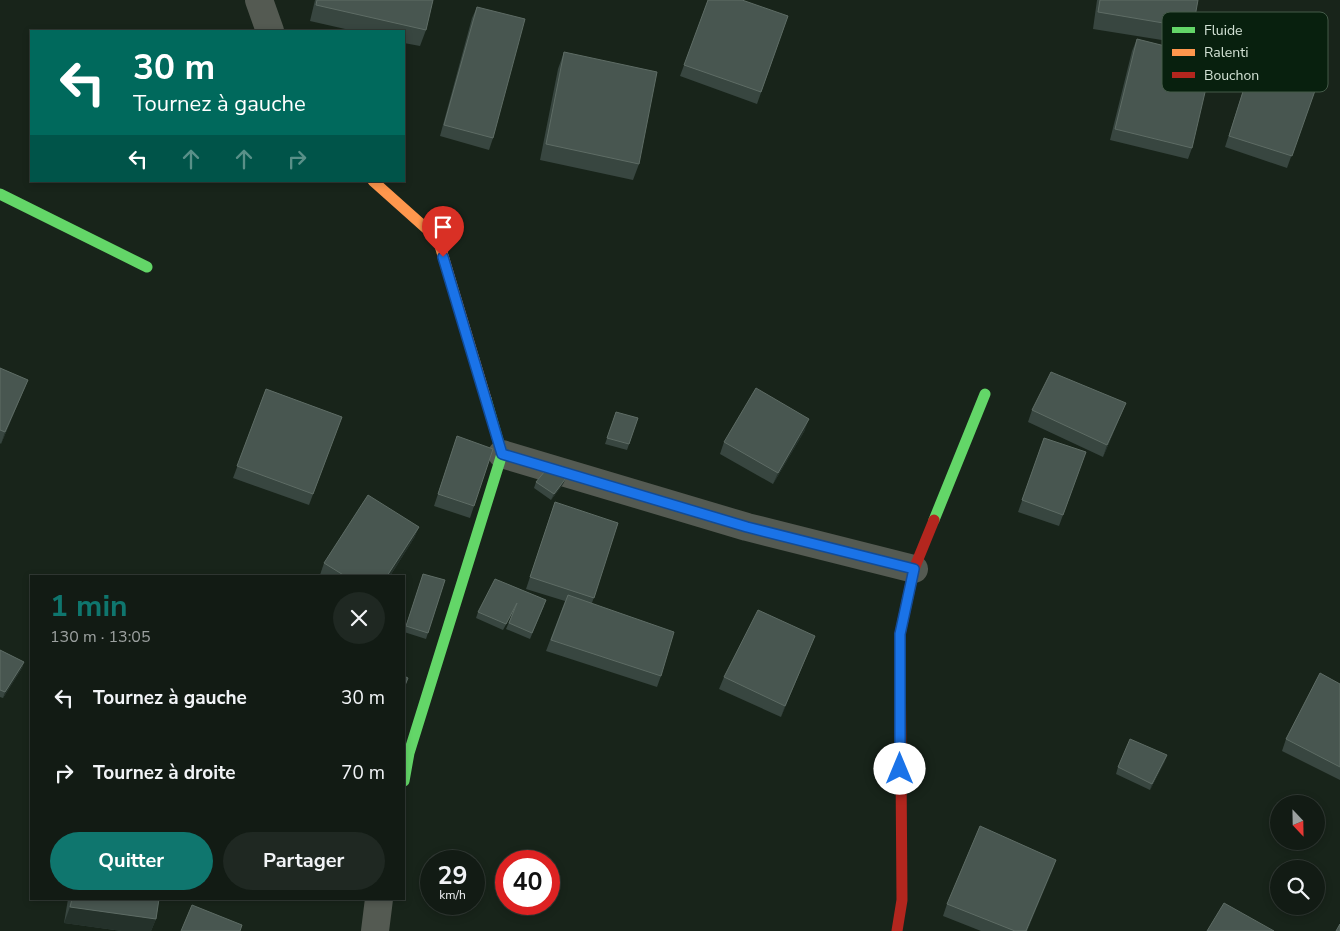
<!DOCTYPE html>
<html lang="fr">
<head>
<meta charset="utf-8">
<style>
  body { margin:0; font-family:"Nunito Sans",sans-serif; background:#1f2822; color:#f1f3f6; height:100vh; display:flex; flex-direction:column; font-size:19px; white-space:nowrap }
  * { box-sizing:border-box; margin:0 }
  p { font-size:16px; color:#9ca1a0 }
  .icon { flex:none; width:28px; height:28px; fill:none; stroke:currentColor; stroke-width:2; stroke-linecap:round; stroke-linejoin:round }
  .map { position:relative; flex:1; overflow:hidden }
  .panel { position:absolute; left:30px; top:575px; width:375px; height:325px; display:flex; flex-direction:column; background:#121b14; border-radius:0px; box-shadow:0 2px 8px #0003,0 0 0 1px #313934 }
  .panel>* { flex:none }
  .top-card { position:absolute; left:30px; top:30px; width:375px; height:152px; border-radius:0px; box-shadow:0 2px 8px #0003,0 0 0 1px #313934; background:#00695c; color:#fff; overflow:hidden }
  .needle { width:32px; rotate:158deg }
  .fabs { position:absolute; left:1270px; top:795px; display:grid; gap:10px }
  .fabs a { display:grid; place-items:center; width:55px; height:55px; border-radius:50%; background:#121b14; box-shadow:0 2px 8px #0003,0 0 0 1px #313934; font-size:25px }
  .speed { position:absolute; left:420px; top:850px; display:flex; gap:10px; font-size:25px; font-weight:700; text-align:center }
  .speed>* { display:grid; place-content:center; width:65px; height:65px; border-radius:50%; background:#121b14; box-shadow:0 2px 8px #0003,0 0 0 1px #313934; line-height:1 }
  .speed small { font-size:12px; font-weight:400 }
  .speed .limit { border:8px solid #d22; background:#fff; color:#111 }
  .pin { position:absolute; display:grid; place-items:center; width:42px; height:42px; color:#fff; margin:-51px -21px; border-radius:50% 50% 50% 0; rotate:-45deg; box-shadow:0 0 5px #0007 }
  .pin .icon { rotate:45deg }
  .me { position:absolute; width:55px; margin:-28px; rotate:0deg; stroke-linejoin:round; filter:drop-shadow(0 0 4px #0008) }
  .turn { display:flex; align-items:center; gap:18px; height:105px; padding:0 20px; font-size:22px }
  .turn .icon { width:65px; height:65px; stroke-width:2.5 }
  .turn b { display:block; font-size:35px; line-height:42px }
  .lanes { display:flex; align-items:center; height:48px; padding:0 20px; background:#0003; justify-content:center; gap:25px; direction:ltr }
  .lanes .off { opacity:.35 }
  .round { display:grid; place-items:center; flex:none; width:52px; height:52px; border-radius:26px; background:#1f2822 }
  .head { display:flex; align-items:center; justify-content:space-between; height:85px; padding:0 20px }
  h1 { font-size:30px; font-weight:700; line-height:38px; color:#0f766e }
  .cta { display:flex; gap:10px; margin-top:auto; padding:10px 20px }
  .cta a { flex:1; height:58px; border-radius:30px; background:#0f766e; color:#fff; font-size:20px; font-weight:700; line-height:58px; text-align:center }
  .cta a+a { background:#1f2822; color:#f1f3f6 }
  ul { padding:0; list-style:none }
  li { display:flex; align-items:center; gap:15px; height:75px; padding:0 20px }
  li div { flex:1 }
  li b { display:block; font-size:19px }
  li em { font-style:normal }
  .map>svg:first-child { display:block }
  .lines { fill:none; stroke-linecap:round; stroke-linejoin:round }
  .street { stroke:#545a52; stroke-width:28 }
  .fast { stroke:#63d668; stroke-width:11 }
  .slow { stroke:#ff974d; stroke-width:11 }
  .jam { stroke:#b3261e; stroke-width:11 }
  .wall { fill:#384640 }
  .shaded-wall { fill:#24312a }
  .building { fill:#485650; stroke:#5e6c65 }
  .route-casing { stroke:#114b97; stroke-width:12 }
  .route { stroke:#1a73e8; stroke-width:9 }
  .key { fill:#08200e; stroke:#455a49; stroke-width:1 }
  .key-label { font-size:14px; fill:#d2e1d4 }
</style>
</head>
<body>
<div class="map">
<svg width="1340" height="931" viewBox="0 0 1340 931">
  <rect width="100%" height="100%" fill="#18241a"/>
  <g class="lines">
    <!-- street -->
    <path class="street" d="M 259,0 L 270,31
      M 502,454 L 747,527 L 914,569
      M 375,931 L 379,899"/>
    <!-- fast -->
    <path class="fast" d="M 0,194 L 147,267
      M 934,520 L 985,394
      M 404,781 L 409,753 L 502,454 L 486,399"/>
    <!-- slow -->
    <path class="slow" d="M 373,181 L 438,239 L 486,399"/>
    <!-- jam -->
    <path class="jam" d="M 897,931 L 902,900 L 900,634 L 914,569 L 934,520"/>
  </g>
  <!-- wall -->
  <path class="wall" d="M 315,0 L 433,0 L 426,30 L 420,46 L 404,43 L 404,31 L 354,31 L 310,21 Z
    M 708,0 L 788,16 L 757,104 L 680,76 Z
    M 1097,0 L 1198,0 L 1193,28 L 1187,44 L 1093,29 Z
    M 477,7 L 493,138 L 489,150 L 440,136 L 472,18 Z
    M 1137,39 L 1192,148 L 1188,159 L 1110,140 L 1132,51 Z
    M 564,52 L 639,164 L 633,180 L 540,160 L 558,69 Z
    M 1251,66 L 1317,85 L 1287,168 L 1225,147 Z
    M 0,368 L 28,380 L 1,444 L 0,443 Z
    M 266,389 L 342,417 L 309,505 L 233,478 Z
    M 1126,403 L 1103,457 L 1028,422 L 1032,410 Z
    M 616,412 L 638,418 L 627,450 L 605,444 Z
    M 805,430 L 773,484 L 720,454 L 724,442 Z
    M 1044,438 L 1086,452 L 1059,526 L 1018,512 Z
    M 453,448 L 474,506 L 470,518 L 434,506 Z
    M 566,478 L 563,484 L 551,500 L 534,488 L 536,482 Z
    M 551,514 L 618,523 L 592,603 L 661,676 L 657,687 L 546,651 L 565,601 L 526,589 Z
    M 419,527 L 414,538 L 390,576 L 322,576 L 320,575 L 324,563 Z
    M 423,574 L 445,580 L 426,639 L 404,632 Z
    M 544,606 L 530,639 L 506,629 L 514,610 L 503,630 L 476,618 L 478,612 Z
    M 810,648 L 781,717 L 719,689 L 724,677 Z
    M 0,650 L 24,662 L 22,668 L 3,698 L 0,697 Z
    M 1340,684 L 1340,780 L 1282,751 L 1286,739 Z
    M 1165,761 L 1150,790 L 1116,774 L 1118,767 Z
    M 1056,860 L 1027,931 L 981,931 L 943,916 L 947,904 Z
    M 68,899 L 159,899 L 156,919 L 151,931 L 122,931 L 64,923 Z"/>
  <!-- shaded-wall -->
  <path class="shaded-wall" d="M 28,380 L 23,391 L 1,444 L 5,432 Z
    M 1126,403 L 1121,415 L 1103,457 L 1107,445 Z
    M 809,419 L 805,430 L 773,484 L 778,473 Z
    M 566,478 L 563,484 L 551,500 L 554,494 Z
    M 419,527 L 414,538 L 390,576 L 387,576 Z
    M 815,636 L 810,648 L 781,717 L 785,706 Z
    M 24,662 L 22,668 L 3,698 L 5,692 Z
    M 1167,755 L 1165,761 L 1150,790 L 1152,784 Z
    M 1056,860 L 1052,872 L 1027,931 L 1026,931 Z
    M 70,907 L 156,919 L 151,931 L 122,931 L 64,923 Z"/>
  <!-- building -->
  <path class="building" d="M 317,0 L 433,0 L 426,30 L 316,5 Z
    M 708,0 L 742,0 L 788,16 L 761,92 L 684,65 Z
    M 1100,0 L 1198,0 L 1193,28 L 1098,12 Z
    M 477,7 L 525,19 L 493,138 L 444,125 Z
    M 1137,39 L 1213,58 L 1192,148 L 1115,129 Z
    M 564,52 L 657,72 L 639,164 L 546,144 Z
    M 1251,66 L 1317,85 L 1292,156 L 1229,136 Z
    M 0,368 L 28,380 L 5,432 L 0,430 Z
    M 1051,372 L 1126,403 L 1107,445 L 1032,410 Z
    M 756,388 L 809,419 L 778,473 L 724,442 Z
    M 266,389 L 342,417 L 313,494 L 237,466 Z
    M 616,412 L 638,418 L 629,444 L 607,438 Z
    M 457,436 L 493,449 L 474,506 L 438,494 Z
    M 1044,438 L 1086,452 L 1063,515 L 1022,500 Z
    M 549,466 L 566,478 L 554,494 L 536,482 Z
    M 368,495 L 419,527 L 387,576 L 345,576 L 324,563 Z
    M 555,502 L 618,523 L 594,598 L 530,577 Z
    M 423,574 L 445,580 L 428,633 L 406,626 Z
    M 495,579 L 546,600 L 532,633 L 509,623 L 517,603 L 506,624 L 478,612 Z
    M 568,595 L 674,632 L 661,676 L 551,640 Z
    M 758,610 L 815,636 L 785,706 L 724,677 Z
    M 0,650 L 24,662 L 5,692 L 0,690 Z
    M 1320,673 L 1340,684 L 1340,767 L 1286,739 Z
    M 404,676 L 408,678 L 404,688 Z
    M 1130,739 L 1167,755 L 1152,784 L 1118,767 Z
    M 980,826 L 1056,860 L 1026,931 L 1015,931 L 947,904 Z
    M 72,899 L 159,899 L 156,919 L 70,907 Z
    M 1224,903 L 1274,931 L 1207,931 Z
    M 192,905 L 242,925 L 240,931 L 181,931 Z
    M 1340,924 L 1340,931 L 1336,931 Z"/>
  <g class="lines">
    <defs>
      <path id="route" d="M 443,257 L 502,454 L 747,527 L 914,569 L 900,634 L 900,769"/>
    </defs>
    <!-- route casing -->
    <use href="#route" class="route-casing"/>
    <!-- route -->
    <use href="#route" class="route"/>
  </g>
  <!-- legend -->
  <rect x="1162" y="12" width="166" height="80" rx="8" class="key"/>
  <rect x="1172" y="27" width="23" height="6" fill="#63d668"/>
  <rect x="1172" y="49" width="23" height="7" fill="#ff974d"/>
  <rect x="1172" y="72" width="23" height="6" fill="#b3261e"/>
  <g class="key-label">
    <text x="1204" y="35">Fluide</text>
    <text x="1204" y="57">Ralenti</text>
    <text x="1204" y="80">Bouchon</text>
  </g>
</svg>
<div class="fabs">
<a><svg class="needle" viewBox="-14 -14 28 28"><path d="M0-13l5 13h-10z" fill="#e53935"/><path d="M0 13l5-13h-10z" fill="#9ca1a0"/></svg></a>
<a><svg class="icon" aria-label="search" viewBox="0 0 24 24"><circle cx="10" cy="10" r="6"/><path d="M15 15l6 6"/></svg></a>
</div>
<div class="speed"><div>29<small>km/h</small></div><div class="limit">40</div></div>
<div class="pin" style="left:443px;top:257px;background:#d93025"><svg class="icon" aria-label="arrive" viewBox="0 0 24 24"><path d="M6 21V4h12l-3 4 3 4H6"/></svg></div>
<svg class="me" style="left:900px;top:769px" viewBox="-20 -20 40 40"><circle r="19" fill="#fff"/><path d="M0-13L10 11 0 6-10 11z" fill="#1a73e8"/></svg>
<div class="top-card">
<div class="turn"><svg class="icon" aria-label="left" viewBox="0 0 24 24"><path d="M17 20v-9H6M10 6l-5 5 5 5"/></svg><div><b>30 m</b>Tournez à gauche</div></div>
<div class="lanes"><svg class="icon" aria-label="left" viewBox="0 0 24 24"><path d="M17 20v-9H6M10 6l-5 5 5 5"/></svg><svg class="icon off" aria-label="ahead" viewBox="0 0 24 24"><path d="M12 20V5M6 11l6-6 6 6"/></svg><svg class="icon off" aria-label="ahead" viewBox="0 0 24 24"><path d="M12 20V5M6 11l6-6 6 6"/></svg><svg class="icon off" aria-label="right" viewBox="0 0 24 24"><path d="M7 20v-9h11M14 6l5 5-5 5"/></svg></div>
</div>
<section class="panel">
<div class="head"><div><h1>1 min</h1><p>130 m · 13:05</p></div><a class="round"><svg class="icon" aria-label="close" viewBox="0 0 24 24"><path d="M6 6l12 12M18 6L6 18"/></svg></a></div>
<ul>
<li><svg class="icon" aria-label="left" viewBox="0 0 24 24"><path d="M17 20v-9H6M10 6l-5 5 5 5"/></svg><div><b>Tournez à gauche</b></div><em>30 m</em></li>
<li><svg class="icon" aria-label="right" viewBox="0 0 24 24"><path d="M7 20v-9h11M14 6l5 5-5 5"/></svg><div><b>Tournez à droite</b></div><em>70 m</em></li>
</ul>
<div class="cta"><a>Quitter</a><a>Partager</a></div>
</section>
</div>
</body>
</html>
